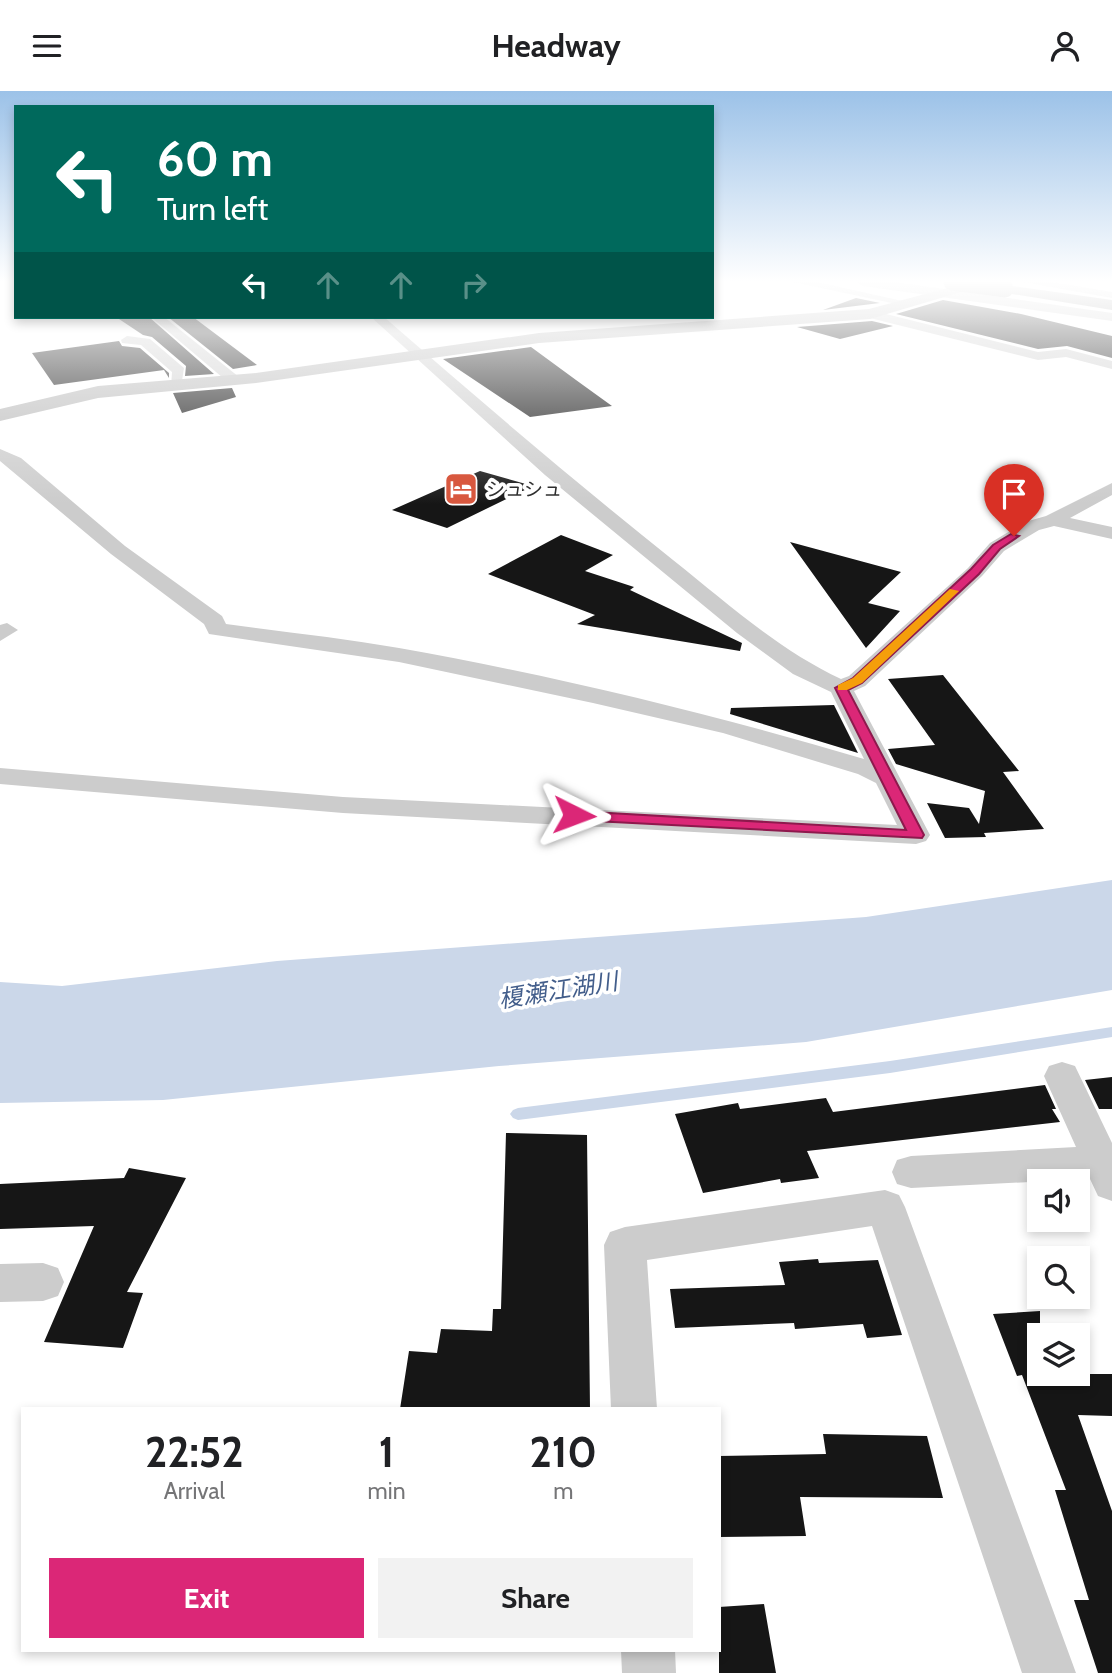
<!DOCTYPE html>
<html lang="en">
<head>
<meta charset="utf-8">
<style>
  body { margin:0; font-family:Cabin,"Noto Sans JP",sans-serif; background:#f2f2f2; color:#202124; height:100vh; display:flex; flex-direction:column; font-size:26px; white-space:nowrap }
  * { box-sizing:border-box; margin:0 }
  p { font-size:23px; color:#757577 }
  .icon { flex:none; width:38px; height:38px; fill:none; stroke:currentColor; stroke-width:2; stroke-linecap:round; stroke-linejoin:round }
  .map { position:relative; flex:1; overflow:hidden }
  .sheet { position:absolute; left:21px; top:1316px; width:700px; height:245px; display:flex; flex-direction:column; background:#fff; border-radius:0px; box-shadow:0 4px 10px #0003 }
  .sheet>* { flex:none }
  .top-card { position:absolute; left:14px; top:14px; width:700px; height:214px; border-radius:0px; box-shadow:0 4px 10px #0003; background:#00695c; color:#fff; overflow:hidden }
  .fabs { position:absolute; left:1027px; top:1078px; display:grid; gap:14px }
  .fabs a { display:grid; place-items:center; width:63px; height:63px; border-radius:0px; background:#fff; box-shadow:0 4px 10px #0003; font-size:35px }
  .pin { position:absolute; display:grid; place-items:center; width:60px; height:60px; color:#fff; margin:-72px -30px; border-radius:50% 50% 50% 0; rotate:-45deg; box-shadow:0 0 7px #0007 }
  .pin .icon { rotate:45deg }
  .me { position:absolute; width:77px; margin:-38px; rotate:93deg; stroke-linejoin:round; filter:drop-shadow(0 0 5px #0008) }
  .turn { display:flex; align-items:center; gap:24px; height:147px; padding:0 28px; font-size:32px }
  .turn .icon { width:91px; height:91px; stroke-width:2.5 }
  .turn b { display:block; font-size:49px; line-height:60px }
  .lanes { display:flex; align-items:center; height:66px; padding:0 28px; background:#0003; justify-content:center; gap:35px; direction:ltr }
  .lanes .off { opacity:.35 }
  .eta { display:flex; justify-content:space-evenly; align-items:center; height:119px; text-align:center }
  .eta b { font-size:42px; font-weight:700; line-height:49px }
  .button { display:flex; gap:14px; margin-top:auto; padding:14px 28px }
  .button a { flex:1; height:80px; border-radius:0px; background:#db2777; color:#fff; font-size:28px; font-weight:700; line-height:80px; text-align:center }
  .button a+a { background:#f2f2f2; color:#202124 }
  header { display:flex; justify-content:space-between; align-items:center; height:91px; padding:0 28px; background:#fff; font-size:32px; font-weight:700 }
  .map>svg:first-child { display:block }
  .water { fill:#cbd7e9 }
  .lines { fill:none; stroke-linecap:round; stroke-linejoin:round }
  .stream { fill:#cbd7e9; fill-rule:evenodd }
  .building { fill:#161616 }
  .minor { fill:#ccc; fill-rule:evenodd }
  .tertiary { fill:#ccc; fill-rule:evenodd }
  .secondary { fill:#b9b9b9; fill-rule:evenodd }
  .motorway { fill:#969696; fill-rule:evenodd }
  .motorway-bridge { stroke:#969696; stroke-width:17 }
  .route { fill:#db2777; stroke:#8e194d; stroke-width:2 }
  .slow { fill:#f59e0b }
  .labels { text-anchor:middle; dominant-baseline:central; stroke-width:7; stroke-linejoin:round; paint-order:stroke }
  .far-poi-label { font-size:19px; fill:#2f2f2f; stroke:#fff; text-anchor:start }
  .water-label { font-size:24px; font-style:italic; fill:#435e8b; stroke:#fff }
</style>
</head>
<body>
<header><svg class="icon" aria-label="menu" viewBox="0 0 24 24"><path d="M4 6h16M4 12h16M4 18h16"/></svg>Headway<svg class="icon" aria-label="person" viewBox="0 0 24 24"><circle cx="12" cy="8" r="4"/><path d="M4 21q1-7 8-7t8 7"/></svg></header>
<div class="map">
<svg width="1112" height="1582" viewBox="0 0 1112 1582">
  <rect width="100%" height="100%" fill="#fff"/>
  <!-- water -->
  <path class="water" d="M 1112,789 L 1112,899 L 806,951 L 499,975 L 163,1009 L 0,1012 L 0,891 L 62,895 L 277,870 L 866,826 Z"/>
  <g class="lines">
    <!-- stream -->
    <path class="stream" d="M 1112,936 L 1112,946 L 890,982 L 518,1029 L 513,1027 L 510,1023 L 513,1019 L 518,1017 L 890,970 Z"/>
  </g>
  <!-- building -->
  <path class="building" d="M 856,207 L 880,212 L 823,219 Z
    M 943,209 L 1021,223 L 1112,245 L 1112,267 L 1067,255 L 1038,258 L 896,223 Z
    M 116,226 L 149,226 L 214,283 L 185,285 L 186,275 L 152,246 L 143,244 Z
    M 168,226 L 193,226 L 257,274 L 233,278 Z
    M 872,230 L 893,235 L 840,248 L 797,236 Z
    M 119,250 L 122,255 L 140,257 L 169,282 L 169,287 L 164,279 L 54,294 L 32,262 Z
    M 531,256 L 576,289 L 612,315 L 530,326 L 443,268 Z
    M 232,297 L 236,306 L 182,322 L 173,302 Z
    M 480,380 L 533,395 L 447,437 L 392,419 Z
    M 561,444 L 613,464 L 585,480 L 634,496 L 630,499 L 742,552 L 740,560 L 577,533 L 595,524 L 488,483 Z
    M 790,451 L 901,481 L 868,512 L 900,520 L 866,557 Z
    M 943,584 L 1019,680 L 1003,681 L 1044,738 L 984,742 L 986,746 L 945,747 L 927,712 L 969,717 L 979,733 L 985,700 L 896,673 L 888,658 L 935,654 L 888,588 Z
    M 834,614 L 858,662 L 730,623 L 731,617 Z
    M 1112,986 L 1112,1018 L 1099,1018 L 1085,989 Z
    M 1045,994 L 1056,1018 L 1052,1018 L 1060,1031 L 807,1060 L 819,1087 L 781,1092 L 780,1088 L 703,1102 L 675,1023 L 738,1012 L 740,1018 L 826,1007 L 833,1021 Z
    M 506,1042 L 587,1044 L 590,1318 L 400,1318 L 409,1260 L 437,1262 L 441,1238 L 492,1240 L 493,1218 L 501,1218 Z
    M 129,1077 L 186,1087 L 127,1201 L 143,1202 L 123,1257 L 44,1251 L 94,1135 L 0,1138 L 0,1093 L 124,1087 Z
    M 818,1168 L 819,1172 L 878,1169 L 902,1244 L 867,1247 L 863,1233 L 795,1238 L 794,1232 L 675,1237 L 670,1198 L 785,1194 L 779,1171 Z
    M 1040,1220 L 1040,1233 L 1044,1244 L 1040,1244 L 1040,1283 L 1112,1283 L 1112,1325 L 1078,1324 L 1112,1420 L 1112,1582 L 1098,1582 L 1074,1509 L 1089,1509 L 1055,1399 L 1066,1399 L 1022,1284 L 1017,1285 L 993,1223 Z
    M 823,1343 L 927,1345 L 943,1407 L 800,1406 L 806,1445 L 719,1446 L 719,1365 L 826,1363 Z
    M 764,1513 L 776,1582 L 719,1582 L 719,1516 Z"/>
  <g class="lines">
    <!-- minor -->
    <path class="minor" d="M 793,191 L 817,191 L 907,211 L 901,214 Z
      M 1023,191 L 1052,191 L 1112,201 L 1112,207 Z
      M 870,219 L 1038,261 L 1066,258 L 1112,270 L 1112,278 L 1066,266 L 1038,269 L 866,226 L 864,223 Z
      M 151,226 L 164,226 L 239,286 L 239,292 L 229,292 Z
      M 371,226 L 384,226 C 479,309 574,390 673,469 C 727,512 779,559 841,588 L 849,585 L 968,477 L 990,452 L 1025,431 L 1046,425 L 1112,392 L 1112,404 L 1070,427 L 1112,436 L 1112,448 L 1054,435 L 1039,439 L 1004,460 L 982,485 L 865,595 L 854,600 L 930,744 L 926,750 L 916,753 L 343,722 L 0,693 L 0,677 L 343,706 L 897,734 L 876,692 L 858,683 L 723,642 L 593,612 L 399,571 L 209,543 L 204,533 L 111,463 L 0,370 L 0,358 L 21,367 L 125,455 L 222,525 L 226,533 C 284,541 342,547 399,557 C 556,585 712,623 864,668 L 831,601 L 793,583 L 737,542 L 545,384 Z
      M 127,245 L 150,248 L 184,277 L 181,296 L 171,296 L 172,281 L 141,254 L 122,252 L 121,249 Z
      M 7,532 L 18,539 L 0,550 L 0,534 Z
      M 1062,971 L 1075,975 L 1112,1052 L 1112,1110 L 1098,1105 L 1090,1088 L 911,1097 L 897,1093 L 892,1081 L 897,1069 L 911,1065 L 1076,1056 L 1044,985 L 1049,975 Z
      M 885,1099 L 899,1104 L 905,1116 L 1076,1582 L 1022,1582 L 872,1135 L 647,1169 L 657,1318 L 611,1318 L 604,1154 L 610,1141 L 625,1136 Z
      M 43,1172 L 58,1177 L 64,1191 L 58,1205 L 43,1210 L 0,1211 L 0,1173 Z
      M 621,1559 L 675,1559 L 676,1582 L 622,1582 Z"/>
    <!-- tertiary -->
    <path class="tertiary" d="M 856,191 L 895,191 L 1112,222 L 1112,230 L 863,195 Z"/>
    <!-- secondary -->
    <path class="secondary" d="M 970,191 L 995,191 L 870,228 L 539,252 L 256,292 L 98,307 L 0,330 L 0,318 L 98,295 L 256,282 L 539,242 L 869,218 Z"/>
    <!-- motorway -->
    <path class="motorway" d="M 1005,194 L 1112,209 L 1112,219 L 1000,201 L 1000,195 Z"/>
    <!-- motorway-bridge -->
    <path class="motorway-bridge" d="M 952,191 L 1005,198"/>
  </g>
  <!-- sky -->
  <linearGradient id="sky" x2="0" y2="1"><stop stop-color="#9cc2e8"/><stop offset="0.46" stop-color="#fff"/><stop offset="1" stop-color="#fff" stop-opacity="0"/></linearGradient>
  <rect width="1112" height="413" fill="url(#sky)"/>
  <!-- route -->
  <path class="route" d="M 1011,443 L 1019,445 L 1000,458 L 979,483 L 862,592 L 848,599 L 924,744 L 922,747 L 574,729 L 567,724 L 574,720 L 906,739 L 835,597 L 853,587 L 971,478 L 993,454 Z"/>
  <!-- slow -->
  <path class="slow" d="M 950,498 L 959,500 L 862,592 L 847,599 L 838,599 L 838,594 L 853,587 Z"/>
  <!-- icons -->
  <defs>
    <symbol id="hotel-square" viewBox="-11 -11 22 22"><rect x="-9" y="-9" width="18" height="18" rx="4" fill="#d8583f" stroke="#fff"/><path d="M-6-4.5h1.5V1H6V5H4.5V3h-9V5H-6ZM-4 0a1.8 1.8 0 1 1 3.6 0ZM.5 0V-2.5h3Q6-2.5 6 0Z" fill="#fff"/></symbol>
  </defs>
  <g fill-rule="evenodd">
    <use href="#hotel-square" x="442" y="379" width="38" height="38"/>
  </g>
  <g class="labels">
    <!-- far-poi labels -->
    <g class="far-poi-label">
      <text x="486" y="398">シュシュ</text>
    </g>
    <!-- water labels -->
    <g class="water-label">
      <text transform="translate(558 899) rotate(-9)">榎瀬江湖川</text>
    </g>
  </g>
</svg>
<div class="fabs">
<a><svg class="icon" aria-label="sound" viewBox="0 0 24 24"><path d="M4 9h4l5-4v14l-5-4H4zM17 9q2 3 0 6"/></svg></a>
<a><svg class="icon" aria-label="search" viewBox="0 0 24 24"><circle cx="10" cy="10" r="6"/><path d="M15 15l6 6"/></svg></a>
<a><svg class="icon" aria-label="layers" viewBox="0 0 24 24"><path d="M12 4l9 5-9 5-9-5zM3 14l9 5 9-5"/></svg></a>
</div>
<div class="pin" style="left:1014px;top:445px;background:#d93025"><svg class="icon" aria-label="arrive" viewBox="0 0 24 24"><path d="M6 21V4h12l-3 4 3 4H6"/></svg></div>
<svg class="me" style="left:574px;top:724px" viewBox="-20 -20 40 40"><path d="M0-17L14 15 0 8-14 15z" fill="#db2777" stroke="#fff" stroke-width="4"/></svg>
<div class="top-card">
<div class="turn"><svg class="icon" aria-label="left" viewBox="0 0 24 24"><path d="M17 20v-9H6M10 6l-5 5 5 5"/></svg><div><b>60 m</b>Turn left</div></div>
<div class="lanes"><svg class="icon" aria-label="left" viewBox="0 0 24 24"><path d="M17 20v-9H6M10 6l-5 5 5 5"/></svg><svg class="icon off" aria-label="ahead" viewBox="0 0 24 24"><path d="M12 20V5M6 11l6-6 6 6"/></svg><svg class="icon off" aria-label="ahead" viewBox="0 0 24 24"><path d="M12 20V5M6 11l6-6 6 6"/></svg><svg class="icon off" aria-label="right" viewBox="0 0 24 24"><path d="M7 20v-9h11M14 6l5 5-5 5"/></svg></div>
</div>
<section class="sheet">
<div class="eta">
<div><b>22:52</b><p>Arrival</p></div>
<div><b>1</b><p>min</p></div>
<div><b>210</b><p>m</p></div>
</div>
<div class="button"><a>Exit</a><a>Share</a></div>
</section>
</div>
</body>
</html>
